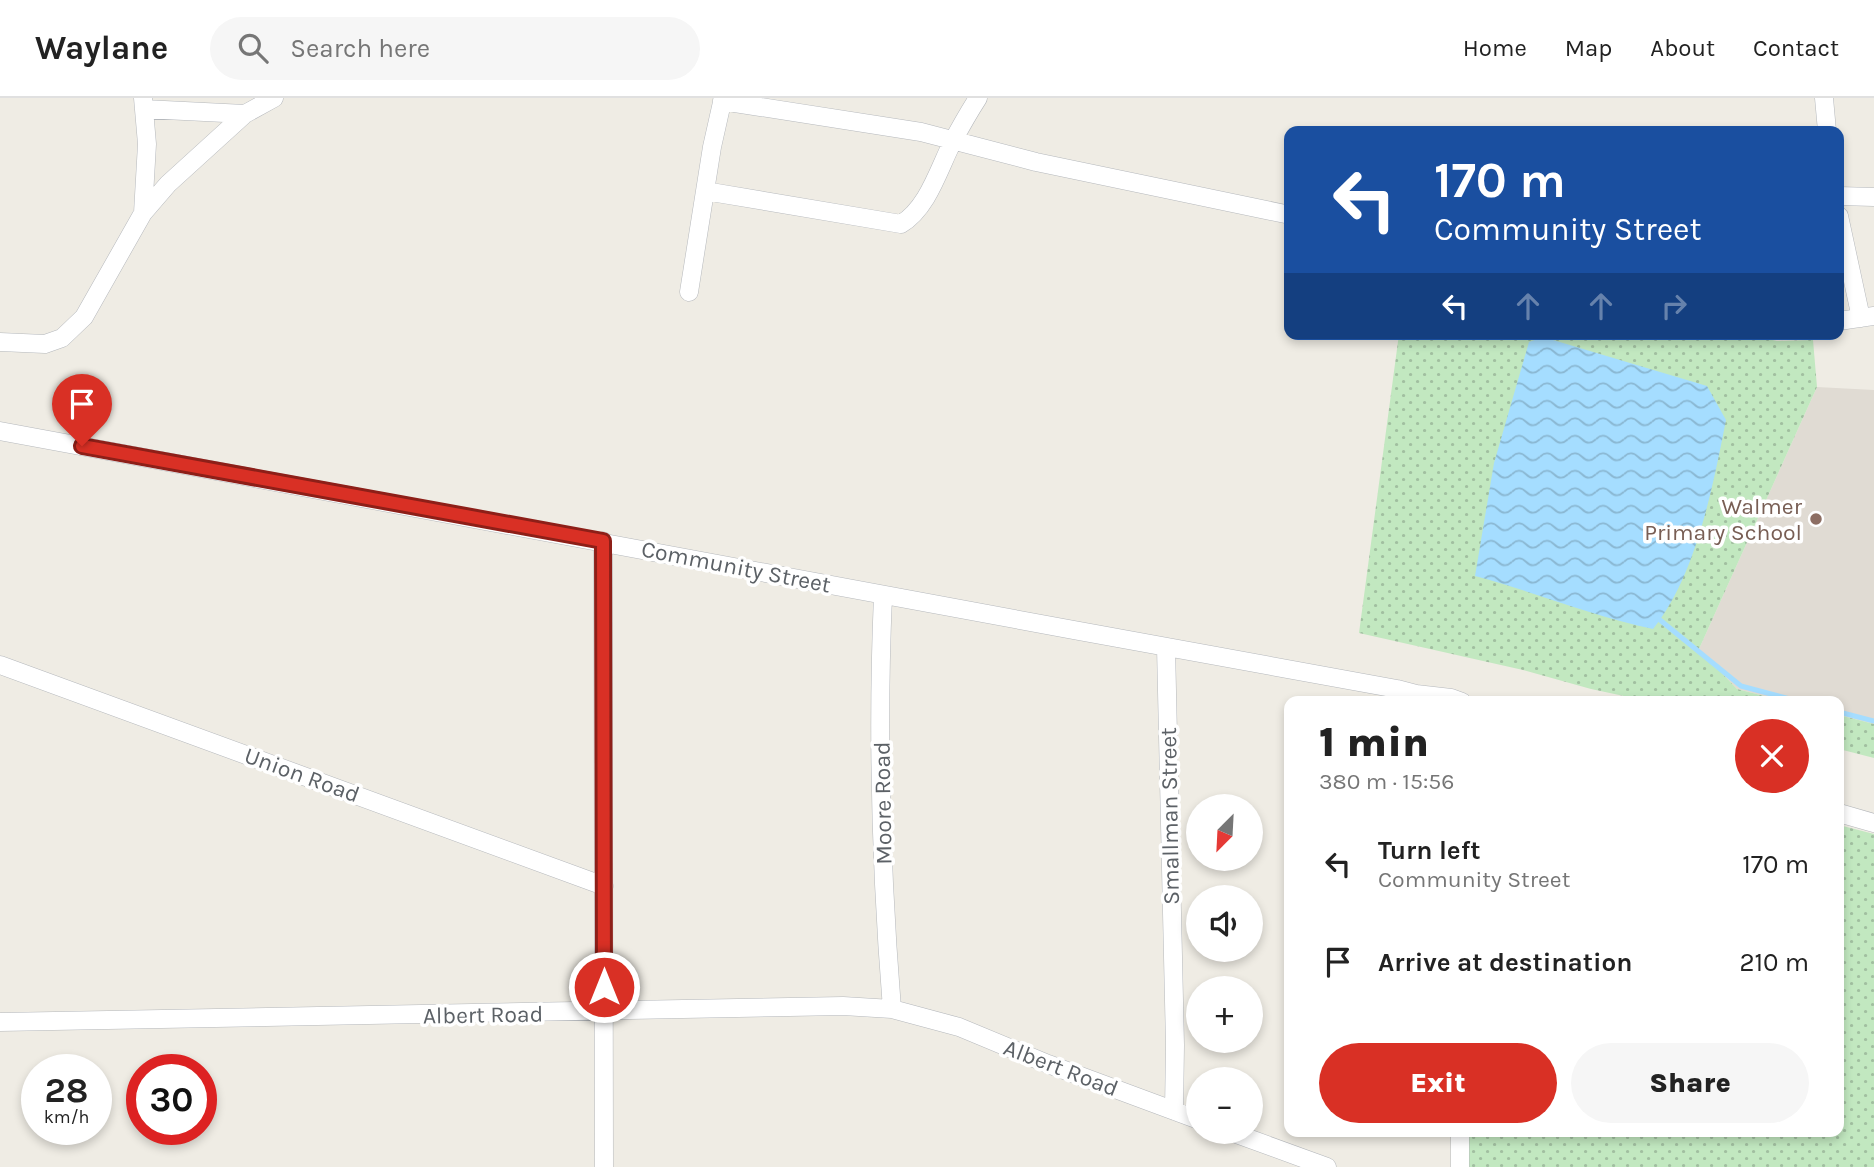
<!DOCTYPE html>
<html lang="en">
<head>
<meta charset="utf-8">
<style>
  body { margin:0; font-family:Karla,sans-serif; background:#f6f6f6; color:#222; height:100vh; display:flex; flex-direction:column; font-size:26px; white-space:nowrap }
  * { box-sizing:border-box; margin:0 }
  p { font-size:23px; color:#767676 }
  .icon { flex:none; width:38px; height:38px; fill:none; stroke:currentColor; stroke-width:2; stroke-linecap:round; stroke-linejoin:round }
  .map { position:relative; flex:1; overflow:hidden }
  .drawer { position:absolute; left:1284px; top:598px; width:560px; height:441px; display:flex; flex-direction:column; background:#fff; border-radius:14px; box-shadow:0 4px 10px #0003 }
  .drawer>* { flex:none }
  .banner { position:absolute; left:1284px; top:28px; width:560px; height:214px; border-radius:14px; box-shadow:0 4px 10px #0003; background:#1a4fa0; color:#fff; overflow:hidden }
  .needle { width:46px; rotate:204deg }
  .tools { position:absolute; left:1186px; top:696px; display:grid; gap:14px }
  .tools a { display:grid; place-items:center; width:77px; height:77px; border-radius:50%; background:#fff; box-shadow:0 4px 10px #0003; font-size:35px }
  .speed { position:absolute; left:21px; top:956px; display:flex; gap:14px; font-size:35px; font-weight:700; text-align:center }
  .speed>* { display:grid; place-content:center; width:91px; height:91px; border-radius:50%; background:#fff; box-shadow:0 4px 10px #0003; line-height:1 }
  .speed small { font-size:18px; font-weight:400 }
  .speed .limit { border:10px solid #d22; background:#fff; color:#111 }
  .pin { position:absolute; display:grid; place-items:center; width:60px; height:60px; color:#fff; margin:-72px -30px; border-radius:50% 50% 50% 0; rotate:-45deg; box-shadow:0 0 7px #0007 }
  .pin .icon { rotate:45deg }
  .me { position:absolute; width:77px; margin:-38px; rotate:0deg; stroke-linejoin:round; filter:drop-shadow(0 0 5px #0008) }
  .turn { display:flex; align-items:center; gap:24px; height:147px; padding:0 35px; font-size:32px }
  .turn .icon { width:91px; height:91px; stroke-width:2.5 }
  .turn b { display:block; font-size:49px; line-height:60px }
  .lanes { display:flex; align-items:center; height:66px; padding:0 35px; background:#0003; justify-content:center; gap:35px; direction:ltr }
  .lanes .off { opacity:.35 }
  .round { display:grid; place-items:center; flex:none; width:74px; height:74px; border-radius:37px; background:#f6f6f6 }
  .overview { display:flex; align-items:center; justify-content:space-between; height:119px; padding:0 35px }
  h1 { font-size:42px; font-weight:800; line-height:52px }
  .button { display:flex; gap:14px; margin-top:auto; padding:14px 35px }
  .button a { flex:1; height:80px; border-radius:42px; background:#d93025; color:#fff; font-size:28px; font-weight:800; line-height:80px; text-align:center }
  .button a+a { background:#f6f6f6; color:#222 }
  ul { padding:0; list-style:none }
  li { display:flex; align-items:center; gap:21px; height:98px; padding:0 35px }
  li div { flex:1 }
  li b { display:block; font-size:26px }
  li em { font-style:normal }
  header { display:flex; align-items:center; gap:42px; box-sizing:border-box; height:98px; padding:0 35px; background:#fff; border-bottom:2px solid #e0e0e0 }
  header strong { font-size:33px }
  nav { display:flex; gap:38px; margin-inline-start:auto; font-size:24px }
  .search { width:490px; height:63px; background:#f6f6f6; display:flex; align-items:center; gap:18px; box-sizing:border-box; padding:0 24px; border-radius:38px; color:#767676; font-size:26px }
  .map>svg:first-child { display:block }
  .education { fill:#e0dbd3 }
  .green { fill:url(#green-dots) }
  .water { fill:url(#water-waves) }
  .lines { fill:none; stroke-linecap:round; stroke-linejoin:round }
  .stream { stroke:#a5ddff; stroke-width:5 }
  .minor-casing { stroke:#b5b8bc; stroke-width:19 }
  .minor { stroke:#fff; stroke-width:18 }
  .route-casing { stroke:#8d1f18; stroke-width:18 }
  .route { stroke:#d93025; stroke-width:12 }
  .education-dot { fill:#8d6e63; stroke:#fff; stroke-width:2.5 }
  .labels { text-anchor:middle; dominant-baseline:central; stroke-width:7; stroke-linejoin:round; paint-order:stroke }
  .education-label { font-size:23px; fill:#785e54; stroke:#fff; text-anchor:end }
  .street-label { font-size:23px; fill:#5c6166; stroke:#fff }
</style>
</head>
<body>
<header>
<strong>Waylane</strong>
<div class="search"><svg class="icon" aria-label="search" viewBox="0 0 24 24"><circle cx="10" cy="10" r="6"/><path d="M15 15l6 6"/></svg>Search here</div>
<nav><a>Home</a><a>Map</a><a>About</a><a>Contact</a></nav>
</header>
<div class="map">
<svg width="1874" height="1069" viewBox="0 0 1874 1069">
  <defs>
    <pattern id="green-dots" width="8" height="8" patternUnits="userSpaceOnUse" patternTransform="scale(1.75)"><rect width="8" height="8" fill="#c2e8c0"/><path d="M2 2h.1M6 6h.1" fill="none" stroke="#a1bfa0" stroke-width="1.8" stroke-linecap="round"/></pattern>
    <pattern id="water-waves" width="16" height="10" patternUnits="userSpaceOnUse" patternTransform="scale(1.75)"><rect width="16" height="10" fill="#a5ddff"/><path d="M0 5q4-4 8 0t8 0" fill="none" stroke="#8ab7d2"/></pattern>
  </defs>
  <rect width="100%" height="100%" fill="#efece4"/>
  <!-- education -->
  <path class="education" d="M 1817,289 L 1874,292 L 1874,626 L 1839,617 L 1839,604 L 1788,604 L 1737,591 L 1699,551 Z"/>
  <!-- green -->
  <path class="green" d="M 1399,236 L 1744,236 L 1777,243 L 1813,242 L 1817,289 L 1699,551 L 1737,591 L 1788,604 L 1652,604 L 1591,591 L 1523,572 L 1359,535 Z
    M 1839,617 L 1874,626 L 1874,660 L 1839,651 Z
    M 1839,727 L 1874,736 L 1874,1069 L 1468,1069 L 1467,1034 L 1839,1034 Z"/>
  <!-- water -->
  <path class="water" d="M 1543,239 L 1707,288 L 1726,322 C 1713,388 1696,478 1653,531 C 1592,518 1535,494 1475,478 L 1494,365 L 1529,244 Z"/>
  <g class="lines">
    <!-- stream -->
    <path class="stream" d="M 1660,522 L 1741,588 L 1801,604
      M 1839,614 L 1874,623"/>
    <defs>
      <path id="minor" d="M 143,0 L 147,46 L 143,115
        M 1824,0 L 1827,33
        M 722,3 L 921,34 L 1036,64 L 1290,117
        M 144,11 L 245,16
        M 705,93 L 901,126 C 928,110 939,70 953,43 C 961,28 969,14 978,0
        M 1839,98 L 1874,99
        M 1839,118 L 1861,220
        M 689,194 L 712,49 L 723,0
        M 1839,223 L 1874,218
        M 0,244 L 45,246 L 62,240 L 84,219 L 143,115 L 168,86 L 245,16 L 274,0
        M 0,333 C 466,418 931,507 1397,591 L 1416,596 L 1427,604
        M 603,443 L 604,1069
        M 883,498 C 877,635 881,774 892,911
        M 1166,549 L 1175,947 L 1174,1013
        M 0,567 L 604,788
        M 1416,596 L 1451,600 L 1462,604
        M 1839,715 L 1874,725
        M 0,924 L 843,908 L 892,911 L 959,929 L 1048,966 L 1199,1022
        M 1231,1034 L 1327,1069
        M 1460,1069 L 1460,1034"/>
    </defs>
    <!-- minor casing -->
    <use href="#minor" class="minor-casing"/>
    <!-- minor -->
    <use href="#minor" class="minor"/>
  </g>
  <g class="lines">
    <defs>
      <path id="route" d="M 82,348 L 603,443 L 604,889"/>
    </defs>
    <!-- route casing -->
    <use href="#route" class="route-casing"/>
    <!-- route -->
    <use href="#route" class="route"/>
  </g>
  <!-- markers -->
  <circle class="education-dot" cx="1816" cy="421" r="7"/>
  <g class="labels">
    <!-- education labels -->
    <g class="education-label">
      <text x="1802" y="408">Walmer<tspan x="1802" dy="26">Primary School</tspan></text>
    </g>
    <!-- street labels -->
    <g class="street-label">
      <text transform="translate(736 469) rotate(11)">Community Street</text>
      <text transform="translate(302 677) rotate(20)">Union Road</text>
      <text transform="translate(883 705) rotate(-91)">Moore Road</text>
      <text transform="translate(1170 718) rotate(-91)">Smallman Street</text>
      <text transform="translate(483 917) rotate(-1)">Albert Road</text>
      <text transform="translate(1061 970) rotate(21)">Albert Road</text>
    </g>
  </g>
</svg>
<div class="tools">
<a><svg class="needle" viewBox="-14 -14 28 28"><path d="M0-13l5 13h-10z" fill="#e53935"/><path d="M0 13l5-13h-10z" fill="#767676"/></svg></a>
<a><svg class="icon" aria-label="sound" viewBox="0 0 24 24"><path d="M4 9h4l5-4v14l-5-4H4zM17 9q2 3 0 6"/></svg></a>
<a>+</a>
<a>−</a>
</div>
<div class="speed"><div>28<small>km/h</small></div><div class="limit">30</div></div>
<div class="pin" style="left:82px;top:348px;background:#d93025"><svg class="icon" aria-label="arrive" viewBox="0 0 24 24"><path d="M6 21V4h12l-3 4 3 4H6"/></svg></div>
<svg class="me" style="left:604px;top:889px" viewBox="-20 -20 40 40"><circle r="17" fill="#d93025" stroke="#fff" stroke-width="3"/><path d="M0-11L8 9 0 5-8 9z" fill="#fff"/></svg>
<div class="banner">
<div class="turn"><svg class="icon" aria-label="left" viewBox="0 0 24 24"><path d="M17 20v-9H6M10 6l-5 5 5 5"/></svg><div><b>170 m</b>Community Street</div></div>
<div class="lanes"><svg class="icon" aria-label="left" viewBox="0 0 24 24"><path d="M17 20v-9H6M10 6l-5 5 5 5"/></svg><svg class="icon off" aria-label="ahead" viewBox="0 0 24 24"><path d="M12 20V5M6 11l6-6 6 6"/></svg><svg class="icon off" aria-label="ahead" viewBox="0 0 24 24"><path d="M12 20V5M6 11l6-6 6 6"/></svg><svg class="icon off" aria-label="right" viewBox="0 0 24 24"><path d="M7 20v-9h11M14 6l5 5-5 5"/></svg></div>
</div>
<section class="drawer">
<div class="overview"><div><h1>1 min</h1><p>380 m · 15:56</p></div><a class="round" style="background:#d93025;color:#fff"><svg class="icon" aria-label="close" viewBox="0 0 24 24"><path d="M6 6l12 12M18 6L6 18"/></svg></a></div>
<ul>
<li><svg class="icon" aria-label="left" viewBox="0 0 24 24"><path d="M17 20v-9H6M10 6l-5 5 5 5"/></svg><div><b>Turn left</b><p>Community Street</p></div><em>170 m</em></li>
<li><svg class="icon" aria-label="arrive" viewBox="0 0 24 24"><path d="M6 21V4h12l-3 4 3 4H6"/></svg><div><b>Arrive at destination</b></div><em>210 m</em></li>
</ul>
<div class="button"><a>Exit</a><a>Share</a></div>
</section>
</div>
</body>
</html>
